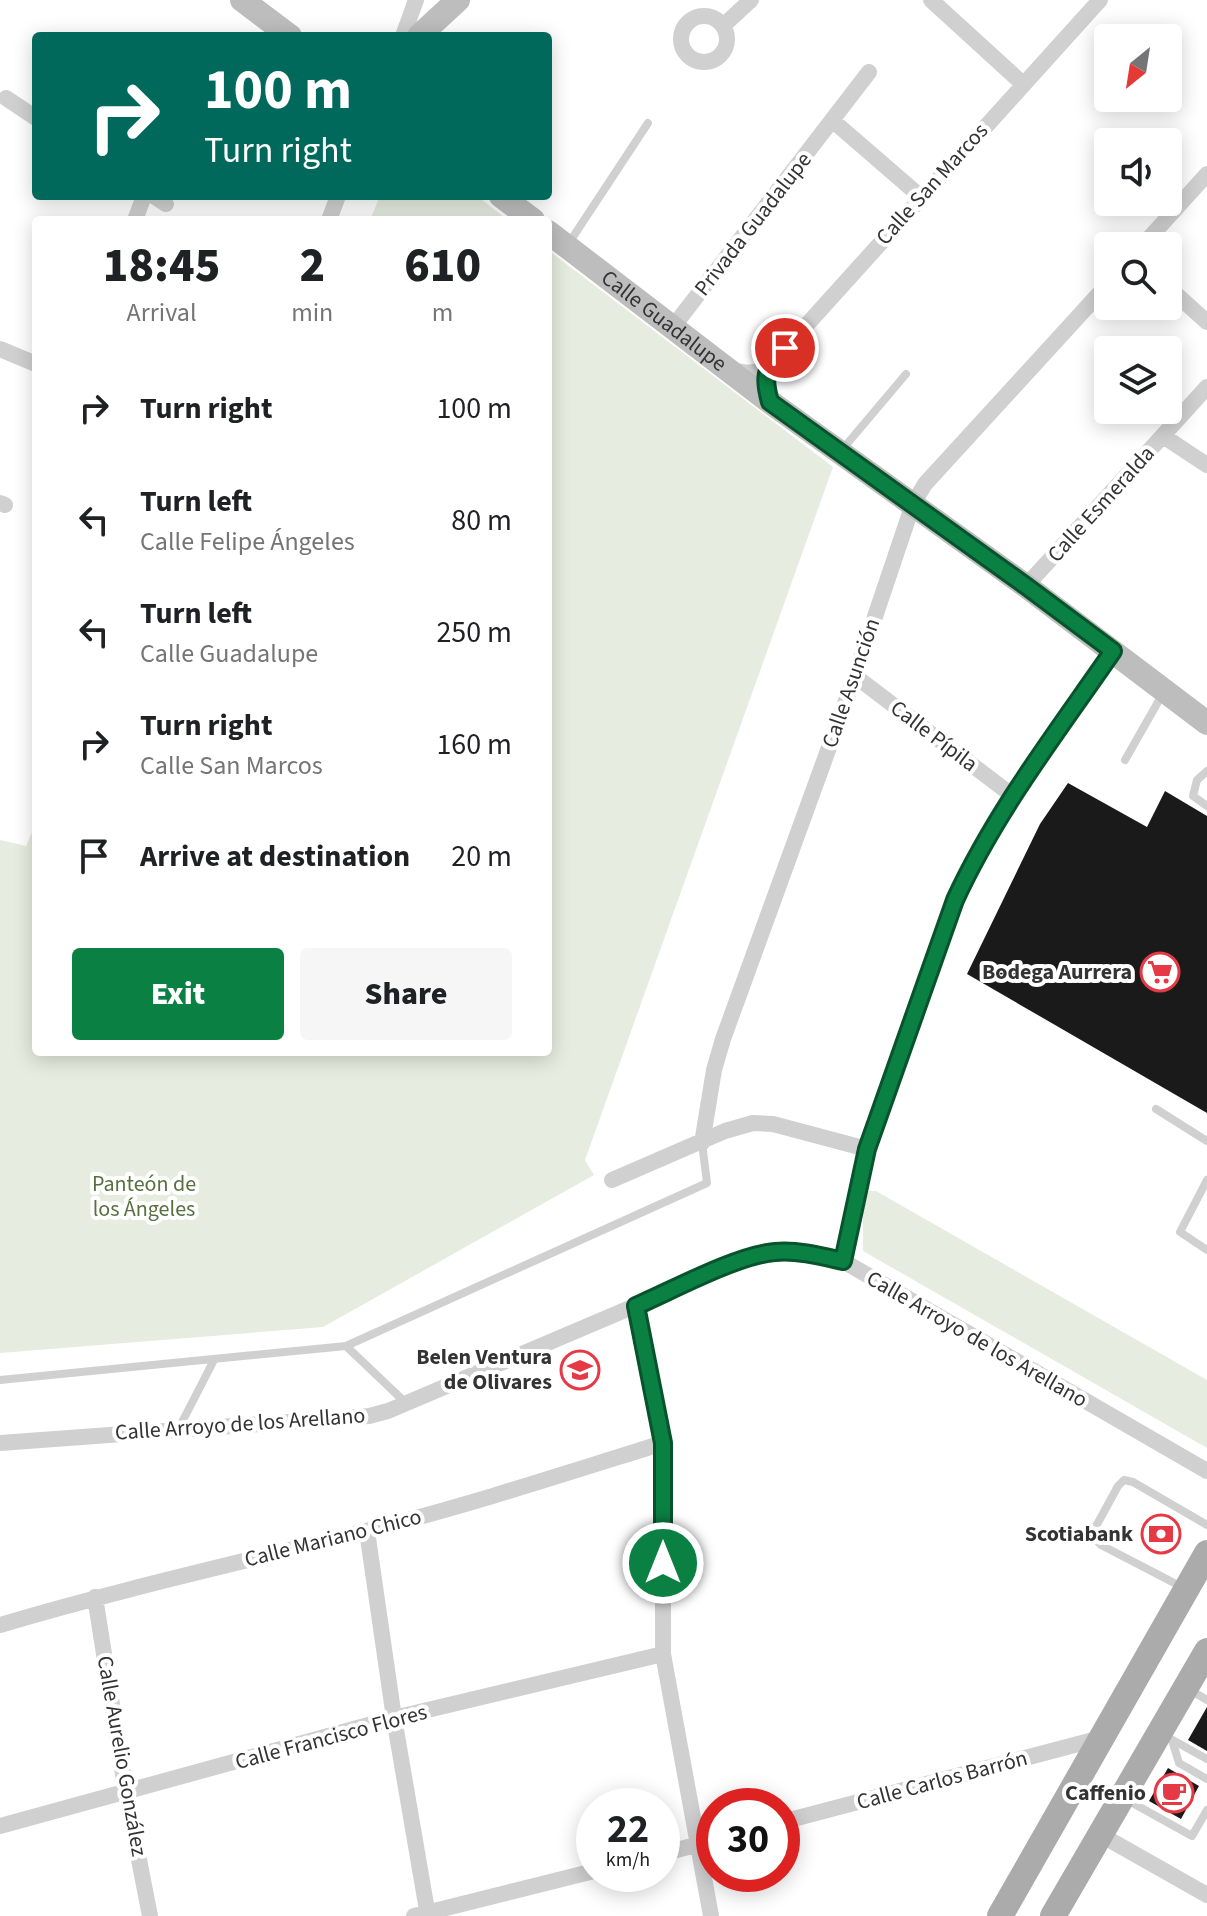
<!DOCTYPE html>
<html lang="en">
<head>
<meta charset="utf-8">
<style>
  body { margin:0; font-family:"Source Sans 3",sans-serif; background:#f6f6f6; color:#202124; height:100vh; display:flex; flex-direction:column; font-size:30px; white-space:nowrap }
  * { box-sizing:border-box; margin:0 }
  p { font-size:26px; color:#757577 }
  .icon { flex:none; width:44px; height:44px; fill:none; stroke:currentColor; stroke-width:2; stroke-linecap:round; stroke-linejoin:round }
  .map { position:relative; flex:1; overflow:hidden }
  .panel { position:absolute; left:32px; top:216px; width:520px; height:840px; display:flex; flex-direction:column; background:#fff; border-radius:8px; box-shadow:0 4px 20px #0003 }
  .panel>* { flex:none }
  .top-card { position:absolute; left:32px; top:32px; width:520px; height:168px; border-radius:8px; box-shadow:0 4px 20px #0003; background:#00695c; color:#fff; overflow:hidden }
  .needle { width:52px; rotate:210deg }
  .buttons { position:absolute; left:1094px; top:24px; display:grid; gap:16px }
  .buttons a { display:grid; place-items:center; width:88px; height:88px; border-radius:8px; background:#fff; box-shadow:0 4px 20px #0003; font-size:40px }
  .speed { position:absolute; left:576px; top:1788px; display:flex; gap:16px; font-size:40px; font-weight:700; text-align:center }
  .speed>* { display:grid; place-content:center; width:104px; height:104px; border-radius:50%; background:#fff; box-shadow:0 4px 20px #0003; line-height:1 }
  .speed small { font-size:20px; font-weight:400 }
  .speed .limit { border:12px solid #d22; background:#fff; color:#111 }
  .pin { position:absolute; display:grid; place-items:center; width:68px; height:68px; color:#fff; margin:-34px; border:4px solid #fff; border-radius:50%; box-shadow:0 2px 8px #0007 }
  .me { position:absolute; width:88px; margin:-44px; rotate:0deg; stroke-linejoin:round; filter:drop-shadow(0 0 6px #0008) }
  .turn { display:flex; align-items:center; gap:28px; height:168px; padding:0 40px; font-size:36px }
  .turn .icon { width:104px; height:104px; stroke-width:2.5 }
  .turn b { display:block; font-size:56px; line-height:68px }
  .eta { display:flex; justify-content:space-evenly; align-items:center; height:136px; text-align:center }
  .eta b { font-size:48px; font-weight:800; line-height:56px }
  .button { display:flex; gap:16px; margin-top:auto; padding:16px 40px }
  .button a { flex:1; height:92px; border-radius:8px; background:#0b8043; color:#fff; font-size:32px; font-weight:800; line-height:92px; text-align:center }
  .button a+a { background:#f6f6f6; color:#202124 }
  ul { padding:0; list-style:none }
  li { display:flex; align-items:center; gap:24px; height:112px; padding:0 40px }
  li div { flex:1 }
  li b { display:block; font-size:30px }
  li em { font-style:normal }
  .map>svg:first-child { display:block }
  .green { fill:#e6ecdf }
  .building { fill:#1a1a1a }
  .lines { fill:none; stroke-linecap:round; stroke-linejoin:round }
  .lane { stroke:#d0d0d0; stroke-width:8 }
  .street { stroke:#d0d0d0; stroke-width:16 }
  .secondary { stroke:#bdbdbd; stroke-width:24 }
  .primary { stroke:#ababab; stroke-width:26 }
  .route-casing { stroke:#07532c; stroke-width:20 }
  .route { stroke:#0b8043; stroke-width:14 }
  .labels { text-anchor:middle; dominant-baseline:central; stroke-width:8; stroke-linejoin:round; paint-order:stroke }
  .street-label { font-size:22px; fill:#333; stroke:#fff }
  .poi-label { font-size:22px; font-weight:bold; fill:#333; stroke:#fff; text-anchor:end }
  .park-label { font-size:22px; fill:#56703f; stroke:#fff }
</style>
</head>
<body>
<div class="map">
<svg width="1207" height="1916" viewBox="0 0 1207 1916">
  <rect width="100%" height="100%" fill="#fff"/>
  <!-- green -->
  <path class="green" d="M 380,196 L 477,196 L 508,220 L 370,220 Z
    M 548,250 L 833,467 L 585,1160 L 594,1175 L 323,1327 L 0,1353 L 0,840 L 26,846 L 36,823 L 36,1052 L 548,1052 Z
    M 866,1191 L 876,1191 L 1207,1380 L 1207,1448 L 863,1251 L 863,1204 Z"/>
  <!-- building -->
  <path class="building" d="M 1068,783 L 1147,827 L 1165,791 L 1207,816 L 1207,1113 L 967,974 L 1040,824 Z
    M 1207,1707 L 1207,1751 L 1188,1740 Z
    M 1168,1768 L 1199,1786 L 1181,1819 L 1149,1801 Z"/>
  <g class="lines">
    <!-- lane -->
    <path class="lane" d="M 567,246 L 648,123
      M 841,451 L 906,374
      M 1125,760 L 1162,695
      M 1207,771 L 1197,780 L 1193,796 L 1207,806
      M 1156,1109 L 1207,1141
      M 1207,1180 L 1180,1232 L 1207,1250
      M 346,1346 L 407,1404
      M 0,1380 L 346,1346 L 707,1183 L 702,1143
      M 179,1428 L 214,1360
      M 1182,1587 L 1101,1545 L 1093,1537 L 1094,1530 L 1118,1486 L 1124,1480 L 1133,1482 L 1207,1525
      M 1190,1690 L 1207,1700
      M 1169,1738 L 1207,1759
      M 1172,1740 L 1179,1763 L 1207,1779
      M 1127,1800 L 1192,1836 L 1207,1810"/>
    <!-- street -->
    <path class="street" d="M 931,0 L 1023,84
      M681 39a23 23 0 1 1 46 0a23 23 0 1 1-46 0Z
      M 723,26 L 751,0
      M 403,36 L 416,0
      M 6,98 L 36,118
      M 832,120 L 921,197
      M 154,196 L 166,204
      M 135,220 L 144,196
      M 329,220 L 338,196
      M 1142,246 L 1207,174
      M 1168,287 L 1207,322
      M 673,327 L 869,72
      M 0,349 L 36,364
      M 730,370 L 748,373 L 766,370 L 1100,0
      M 1163,436 L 1207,465
      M 0,503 L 5,505
      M 1026,586 L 1207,387
      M 855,676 L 1013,796
      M 702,1143 L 714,1070 L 723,1039 L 855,676 L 913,504 L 925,484 L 1108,284
      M 612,1180 L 725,1131 L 753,1123 L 773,1124 L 867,1149
      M 843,1261 L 867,1149 L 955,900 C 996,811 1057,732 1113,651
      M 636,1306 L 663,1443 L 663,1654 L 711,1916
      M 0,1443 L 369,1416 L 388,1411 L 745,1259 C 782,1249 806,1252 843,1261 L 1207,1471
      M 367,1531 L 394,1718 L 428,1916
      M 95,1597 L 126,1793 L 150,1916
      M 0,1625 C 121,1589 243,1562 366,1531 C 466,1506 564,1474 663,1443
      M 782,1822 L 1101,1738
      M 0,1826 L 394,1718 L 663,1654
      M 1101,1835 L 1207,1895
      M 662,1854 L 714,1840
      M 414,1916 L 594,1871"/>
    <!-- secondary -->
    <g class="secondary">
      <path d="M 242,0 L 290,36"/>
      <path d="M 419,36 L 458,0"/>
      <path d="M 501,196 L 533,220"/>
      <path id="s1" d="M 548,232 L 770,402 L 1026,586 L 1207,723"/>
    </g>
    <!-- primary -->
    <path class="primary" d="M 1000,1916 L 1207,1553
      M 1053,1916 L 1207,1651"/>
  </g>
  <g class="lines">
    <defs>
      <path id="route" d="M 663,1563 L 663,1443 L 636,1306 C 673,1290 737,1255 775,1252 C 798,1250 821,1256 843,1261 L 867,1149 L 955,900 C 996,811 1057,732 1113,651 L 1026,586 L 770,402 C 762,373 766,370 785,348"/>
    </defs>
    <!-- route casing -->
    <use href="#route" class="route-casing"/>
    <!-- route -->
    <use href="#route" class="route"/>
  </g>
  <!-- icons -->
  <defs>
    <symbol id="supermarket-ring" viewBox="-11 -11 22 22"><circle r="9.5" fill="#fff" stroke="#e63946" stroke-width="1.5"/><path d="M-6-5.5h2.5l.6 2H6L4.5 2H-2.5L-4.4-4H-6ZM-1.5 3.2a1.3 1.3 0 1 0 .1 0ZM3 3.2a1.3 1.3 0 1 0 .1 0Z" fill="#e63946"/></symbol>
    <symbol id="school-ring" viewBox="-11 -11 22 22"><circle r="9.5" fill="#fff" stroke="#e63946" stroke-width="1.5"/><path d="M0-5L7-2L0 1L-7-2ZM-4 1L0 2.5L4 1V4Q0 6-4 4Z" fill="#e63946"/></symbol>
    <symbol id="bank-ring" viewBox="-11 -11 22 22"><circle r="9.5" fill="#fff" stroke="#e63946" stroke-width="1.5"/><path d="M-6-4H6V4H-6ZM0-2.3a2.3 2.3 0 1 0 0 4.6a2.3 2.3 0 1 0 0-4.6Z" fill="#e63946"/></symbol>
    <symbol id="cafe-ring" viewBox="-11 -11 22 22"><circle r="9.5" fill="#fff" stroke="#e63946" stroke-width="1.5"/><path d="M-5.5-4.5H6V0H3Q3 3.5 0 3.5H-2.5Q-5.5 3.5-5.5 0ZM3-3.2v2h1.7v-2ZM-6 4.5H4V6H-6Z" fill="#e63946"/></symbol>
  </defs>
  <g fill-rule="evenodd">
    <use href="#supermarket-ring" x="1138" y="950" width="44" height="44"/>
    <use href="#school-ring" x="558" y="1348" width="44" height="44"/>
    <use href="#bank-ring" x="1139" y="1512" width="44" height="44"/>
    <use href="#cafe-ring" x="1152" y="1771" width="44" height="44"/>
  </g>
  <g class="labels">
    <!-- street labels -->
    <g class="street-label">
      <text transform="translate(932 184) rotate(-48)">Calle San Marcos</text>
      <text transform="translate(753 224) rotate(-52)">Privada Guadalupe</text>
      <text stroke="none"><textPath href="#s1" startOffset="146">Calle Guadalupe</textPath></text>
      <text transform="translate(1101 504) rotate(-48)">Calle Esmeralda</text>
      <text transform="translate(851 683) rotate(-71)">Calle Asunción</text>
      <text transform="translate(934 736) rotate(37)">Calle Pípila</text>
      <text transform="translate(977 1339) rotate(30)">Calle Arroyo de los Arellano</text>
      <text transform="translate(240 1424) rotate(-4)">Calle Arroyo de los Arellano</text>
      <text transform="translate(333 1538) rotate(-14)">Calle Mariano Chico</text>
      <text transform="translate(331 1737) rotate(-15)">Calle Francisco Flores</text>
      <text transform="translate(122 1756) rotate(80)">Calle Aurelio González</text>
      <text transform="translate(942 1780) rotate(-15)">Calle Carlos Barrón</text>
    </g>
    <!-- poi labels -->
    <g class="poi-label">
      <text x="1132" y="972">Bodega Aurrera</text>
      <text x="552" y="1357">Belen Ventura<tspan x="552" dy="25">de Olivares</tspan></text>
      <text x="1133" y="1534">Scotiabank</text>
      <text x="1146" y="1793">Caffenio</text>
    </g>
    <!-- park labels -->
    <g class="park-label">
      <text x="144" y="1184">Panteón de<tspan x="144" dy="25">los Ángeles</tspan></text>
    </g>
  </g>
</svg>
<div class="buttons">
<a><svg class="needle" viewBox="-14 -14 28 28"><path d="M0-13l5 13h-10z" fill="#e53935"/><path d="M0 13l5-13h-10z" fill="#757577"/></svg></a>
<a><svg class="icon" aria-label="sound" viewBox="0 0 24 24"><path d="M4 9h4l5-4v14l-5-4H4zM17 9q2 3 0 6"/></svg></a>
<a><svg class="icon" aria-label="search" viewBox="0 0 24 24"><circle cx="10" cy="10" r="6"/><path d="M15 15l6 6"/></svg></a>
<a><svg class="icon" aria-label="layers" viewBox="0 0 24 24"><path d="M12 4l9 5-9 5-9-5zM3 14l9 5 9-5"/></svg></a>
</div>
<div class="speed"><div>22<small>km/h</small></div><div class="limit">30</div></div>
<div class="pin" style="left:785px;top:348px;background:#d93025"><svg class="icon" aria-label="arrive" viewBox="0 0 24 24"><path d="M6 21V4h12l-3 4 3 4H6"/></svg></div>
<svg class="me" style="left:663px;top:1563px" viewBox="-20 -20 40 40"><circle r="17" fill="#0b8043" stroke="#fff" stroke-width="3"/><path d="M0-11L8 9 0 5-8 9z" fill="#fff"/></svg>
<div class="top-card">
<div class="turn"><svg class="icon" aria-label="right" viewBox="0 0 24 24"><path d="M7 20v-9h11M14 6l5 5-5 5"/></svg><div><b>100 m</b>Turn right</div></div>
</div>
<section class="panel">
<div class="eta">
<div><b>18:45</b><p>Arrival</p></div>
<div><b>2</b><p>min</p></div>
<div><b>610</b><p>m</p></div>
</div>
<ul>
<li><svg class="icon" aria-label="right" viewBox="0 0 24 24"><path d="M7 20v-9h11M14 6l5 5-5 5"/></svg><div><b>Turn right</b></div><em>100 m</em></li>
<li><svg class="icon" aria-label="left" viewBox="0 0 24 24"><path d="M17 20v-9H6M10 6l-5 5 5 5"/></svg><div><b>Turn left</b><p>Calle Felipe Ángeles</p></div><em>80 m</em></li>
<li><svg class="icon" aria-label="left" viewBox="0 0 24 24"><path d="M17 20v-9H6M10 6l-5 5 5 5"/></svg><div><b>Turn left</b><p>Calle Guadalupe</p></div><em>250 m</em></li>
<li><svg class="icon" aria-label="right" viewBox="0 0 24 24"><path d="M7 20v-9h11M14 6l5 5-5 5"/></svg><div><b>Turn right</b><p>Calle San Marcos</p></div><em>160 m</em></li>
<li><svg class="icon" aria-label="arrive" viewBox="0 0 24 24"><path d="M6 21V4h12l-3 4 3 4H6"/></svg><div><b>Arrive at destination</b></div><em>20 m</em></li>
</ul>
<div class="button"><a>Exit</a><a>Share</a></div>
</section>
</div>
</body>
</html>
